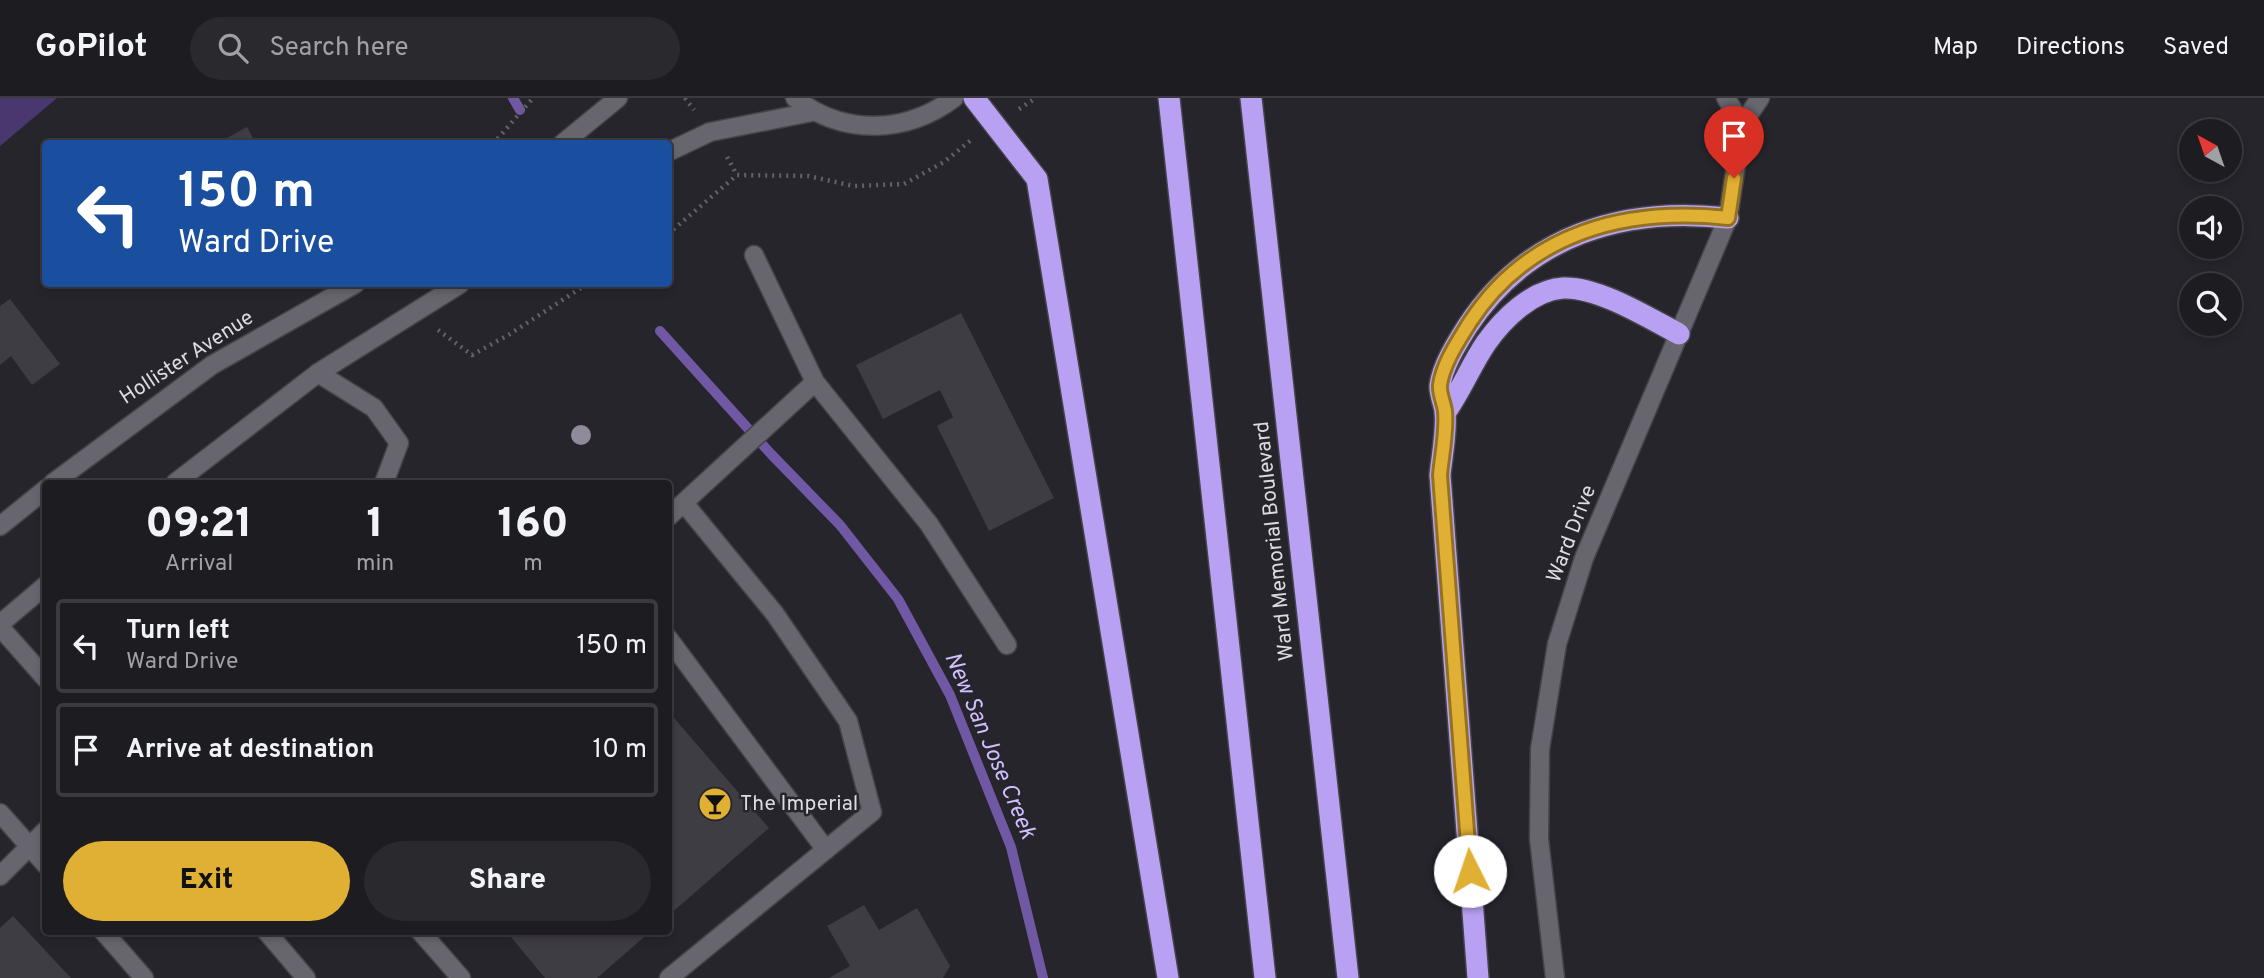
<!DOCTYPE html>
<html lang="en">
<head>
<meta charset="utf-8">
<style>
  body { margin:0; font-family:Overpass,sans-serif; background:#2a292e; color:#f1f3f6; height:100vh; display:flex; flex-direction:column; font-size:26px; white-space:nowrap }
  * { box-sizing:border-box; margin:0 }
  p { font-size:23px; color:#a0a1a5 }
  .icon { flex:none; width:38px; height:38px; fill:none; stroke:currentColor; stroke-width:2; stroke-linecap:round; stroke-linejoin:round }
  .map { position:relative; flex:1; overflow:hidden }
  .drawer { position:absolute; left:42px; top:382px; width:630px; height:455px; display:flex; flex-direction:column; background:#1d1c21; border-radius:7px; box-shadow:0 4px 10px #0003,0 0 0 2px #3b3a3f }
  .drawer>* { flex:none }
  .banner { position:absolute; left:42px; top:42px; width:630px; height:147px; border-radius:7px; box-shadow:0 4px 10px #0003,0 0 0 2px #3b3a3f; background:#1a4fa0; color:#fff; overflow:hidden }
  .needle { width:46px; rotate:320deg }
  .controls { position:absolute; left:2179px; top:21px; display:grid; gap:14px }
  .controls a { display:grid; place-items:center; width:63px; height:63px; border-radius:50%; background:#1d1c21; box-shadow:0 4px 10px #0003,0 0 0 2px #3b3a3f; font-size:35px }
  .pin { position:absolute; display:grid; place-items:center; width:60px; height:60px; color:#fff; margin:-72px -30px; border-radius:50% 50% 50% 0; rotate:-45deg; box-shadow:0 0 7px #0007 }
  .pin .icon { rotate:45deg }
  .me { position:absolute; width:77px; margin:-38px; rotate:356deg; stroke-linejoin:round; filter:drop-shadow(0 0 5px #0008) }
  .turn { display:flex; align-items:center; gap:24px; height:147px; padding:0 21px; font-size:32px }
  .turn .icon { width:91px; height:91px; stroke-width:2.5 }
  .turn b { display:block; font-size:49px; line-height:60px }
  .eta { display:flex; justify-content:space-evenly; align-items:center; height:119px; text-align:center }
  .eta b { font-size:42px; font-weight:800; line-height:49px }
  .cta { display:flex; gap:14px; margin-top:auto; padding:14px 21px }
  .cta a { flex:1; height:80px; border-radius:42px; background:#e0b034; color:#111; font-size:28px; font-weight:800; line-height:80px; text-align:center }
  .cta a+a { background:#2a292e; color:#f1f3f6 }
  ul { padding:0; list-style:none }
  li { display:flex; align-items:center; gap:21px; height:94px; margin:0 14px 10px; padding:0 7px; border:4px solid #3b3a3f; border-radius:7px }
  li div { flex:1 }
  li b { display:block; font-size:26px }
  li em { font-style:normal }
  header { display:flex; align-items:center; gap:42px; box-sizing:border-box; height:98px; padding:0 35px; background:#1d1c21; border-bottom:2px solid #3b3a3f }
  header strong { font-size:33px }
  nav { display:flex; gap:38px; margin-inline-start:auto; font-size:24px }
  .search { width:490px; height:63px; background:#2a292e; display:flex; align-items:center; gap:18px; box-sizing:border-box; padding:0 24px; border-radius:38px; color:#a0a1a5; font-size:26px }
  .map>svg:first-child { display:block }
  .green { fill:#493770 }
  .lines { fill:none; stroke-linecap:round; stroke-linejoin:round }
  .stream { stroke:#7058a4; stroke-width:10 }
  .building { fill:#3f3d44 }
  .lane-casing { stroke:#45434a; stroke-width:21 }
  .street-casing { stroke:#45434a; stroke-width:21 }
  .secondary-casing { stroke:#45434a; stroke-width:21 }
  .highway-casing { stroke:#45434a; stroke-width:24 }
  .path { stroke:#636268; stroke-width:4.5; stroke-dasharray:2 5; stroke-linecap:butt }
  .lane { stroke:#67656d; stroke-width:18 }
  .street { stroke:#67656d; stroke-width:18 }
  .secondary { stroke:#67656d; stroke-width:18 }
  .highway { stroke:#b8a1f3; stroke-width:21 }
  .tree { fill:#8f8b9b }
  .route-casing { stroke:#927222; stroke-width:18 }
  .route { stroke:#e0b034; stroke-width:12 }
  .labels { text-anchor:middle; dominant-baseline:central; stroke-width:5; stroke-linejoin:round; paint-order:stroke }
  .street-label { font-size:21px; fill:#dcdbdf; stroke:#27252c }
  .poi-label { font-size:21px; fill:#dcdbdf; stroke:#27252c; text-anchor:start }
  .water-label { font-size:23px; font-style:italic; fill:#cfbffe; stroke:#27252c }
</style>
</head>
<body>
<header>
<strong>GoPilot</strong>
<div class="search"><svg class="icon" aria-label="search" viewBox="0 0 24 24"><circle cx="10" cy="10" r="6"/><path d="M15 15l6 6"/></svg>Search here</div>
<nav><a>Map</a><a>Directions</a><a>Saved</a></nav>
</header>
<div class="map">
<svg width="2264" height="880" viewBox="0 0 2264 880">
  <rect width="100%" height="100%" fill="#27252c"/>
  <!-- green -->
  <path class="green" d="M 0,0 L 57,0 L 0,48 Z"/>
  <g class="lines">
    <!-- stream -->
    <path class="stream" d="M 513,0 L 520,12
      M 660,233 L 771,356 L 840,427 L 898,501 L 950,597 L 1011,749 L 1043,880"/>
  </g>
  <!-- building -->
  <path class="building" d="M 247,29 L 256,46 L 216,46 Z
    M 10,201 L 60,266 L 32,287 L 11,258 L 0,267 L 0,208 Z
    M 961,215 L 1054,400 L 989,433 L 937,328 L 953,319 L 940,292 L 883,321 L 856,267 Z
    M 668,613 L 769,730 L 668,818 Z
    M 864,807 L 879,832 L 917,810 L 950,868 L 943,880 L 829,880 L 850,868 L 827,828 Z
    M 13,818 L 71,880 L 0,880 L 0,830 Z
    M 506,833 L 651,833 L 597,880 L 545,880 Z"/>
  <g class="lines">
    <defs>
      <path id="lane" d="M 318,275 L 374,310 L 399,345 L 384,385
        M 815,284 L 929,426 L 1007,547
        M 668,419 L 815,284 L 754,157
        M 668,540 L 826,752
        M 0,715 L 46,767
        M 0,778 L 46,732
        M 103,833 L 144,880
        M 420,833 L 461,880
        M 669,880 L 872,714 L 848,623 L 775,516 L 684,405"/>
      <path id="street" d="M 0,529 L 46,581
        M 266,833 L 306,880"/>
      <path id="secondary" d="M 795,0 C 843,38 906,36 954,0
        M 1726,0 L 1742,27
        M 562,46 L 618,0
        M 668,54 L 710,34 L 812,14
        M 53,385 L 212,267 L 355,186
        M 175,385 L 318,275 L 460,186
        M 0,428 L 46,391
        M 0,526 L 46,487
        M 1555,880 L 1539,741 L 1540,651 L 1557,546 L 1584,460 L 1728,120 L 1742,27 L 1760,0"/>
      <path id="highway" d="M 974,0 L 1037,81 L 1168,880
        M 1169,0 L 1265,880
        M 1251,0 L 1348,880
        M 1445,315 C 1461,293 1471,267 1486,245 C 1503,221 1532,192 1563,190 C 1597,188 1649,220 1679,236
        M 1478,880 L 1440,377 C 1442,357 1447,333 1445,313 C 1444,305 1439,295 1440,287 C 1443,267 1457,245 1467,229 C 1527,137 1623,108 1728,120"/>
    </defs>
    <!-- lane casing -->
    <use href="#lane" class="lane-casing"/>
    <!-- street casing -->
    <use href="#street" class="street-casing"/>
    <!-- secondary casing -->
    <use href="#secondary" class="secondary-casing"/>
    <!-- highway casing -->
    <use href="#highway" class="highway-casing"/>
    <!-- path -->
    <path class="path" d="M 685,0 L 694,12
      M 1019,11 L 1036,0
      M 493,46 L 533,0
      M 727,59 L 737,77
      M 668,136 L 737,77 L 808,78 L 854,88 L 904,86 L 944,64 L 971,42
      M 438,232 L 472,257 L 510,236 L 587,186"/>
    <!-- lane -->
    <use href="#lane" class="lane"/>
    <!-- street -->
    <use href="#street" class="street"/>
    <!-- secondary -->
    <use href="#secondary" class="secondary"/>
    <!-- highway -->
    <use href="#highway" class="highway"/>
  </g>
  <!-- trees -->
  <circle class="tree" cx="581" cy="337" r="10"/>
  <g class="lines">
    <defs>
      <path id="route" d="M 1470,773 L 1440,377 C 1442,356 1447,333 1445,313 C 1444,305 1439,295 1440,287 C 1443,265 1459,242 1470,224 C 1529,134 1626,109 1728,120 L 1734,80"/>
    </defs>
    <!-- route casing -->
    <use href="#route" class="route-casing"/>
    <!-- route -->
    <use href="#route" class="route"/>
  </g>
  <!-- icons -->
  <defs>
    <symbol id="bar-disc" viewBox="-11 -11 22 22"><circle r="9.5" fill="#e0b034" stroke="#27252c"/><path d="M-6-5H6L.8 .8V4.5H3.5V6h-7V4.5H-.8V.8Z" fill="#111"/></symbol>
  </defs>
  <g fill-rule="evenodd">
    <use href="#bar-disc" x="696" y="687" width="38" height="38"/>
  </g>
  <g class="labels">
    <!-- street labels -->
    <g class="street-label">
      <text transform="translate(187 260) rotate(-33)">Hollister Avenue</text>
      <text transform="translate(1572 436) rotate(-69)">Ward Drive</text>
      <text transform="translate(1275 443) rotate(-96)">Ward Memorial Boulevard</text>
    </g>
    <!-- poi labels -->
    <g class="poi-label">
      <text x="740" y="706">The Imperial</text>
    </g>
    <!-- water labels -->
    <g class="water-label">
      <text transform="translate(989 648) rotate(67)">New San Jose Creek</text>
    </g>
  </g>
</svg>
<div class="controls">
<a><svg class="needle" viewBox="-14 -14 28 28"><path d="M0-13l5 13h-10z" fill="#e53935"/><path d="M0 13l5-13h-10z" fill="#a0a1a5"/></svg></a>
<a><svg class="icon" aria-label="sound" viewBox="0 0 24 24"><path d="M4 9h4l5-4v14l-5-4H4zM17 9q2 3 0 6"/></svg></a>
<a><svg class="icon" aria-label="search" viewBox="0 0 24 24"><circle cx="10" cy="10" r="6"/><path d="M15 15l6 6"/></svg></a>
</div>
<div class="pin" style="left:1734px;top:80px;background:#d93025"><svg class="icon" aria-label="arrive" viewBox="0 0 24 24"><path d="M6 21V4h12l-3 4 3 4H6"/></svg></div>
<svg class="me" style="left:1470px;top:773px" viewBox="-20 -20 40 40"><circle r="19" fill="#fff"/><path d="M0-13L10 11 0 6-10 11z" fill="#e0b034"/></svg>
<div class="banner">
<div class="turn"><svg class="icon" aria-label="left" viewBox="0 0 24 24"><path d="M17 20v-9H6M10 6l-5 5 5 5"/></svg><div><b>150 m</b>Ward Drive</div></div>
</div>
<section class="drawer">
<div class="eta">
<div><b>09:21</b><p>Arrival</p></div>
<div><b>1</b><p>min</p></div>
<div><b>160</b><p>m</p></div>
</div>
<ul>
<li><svg class="icon" aria-label="left" viewBox="0 0 24 24"><path d="M17 20v-9H6M10 6l-5 5 5 5"/></svg><div><b>Turn left</b><p>Ward Drive</p></div><em>150 m</em></li>
<li><svg class="icon" aria-label="arrive" viewBox="0 0 24 24"><path d="M6 21V4h12l-3 4 3 4H6"/></svg><div><b>Arrive at destination</b></div><em>10 m</em></li>
</ul>
<div class="cta"><a>Exit</a><a>Share</a></div>
</section>
</div>
</body>
</html>
